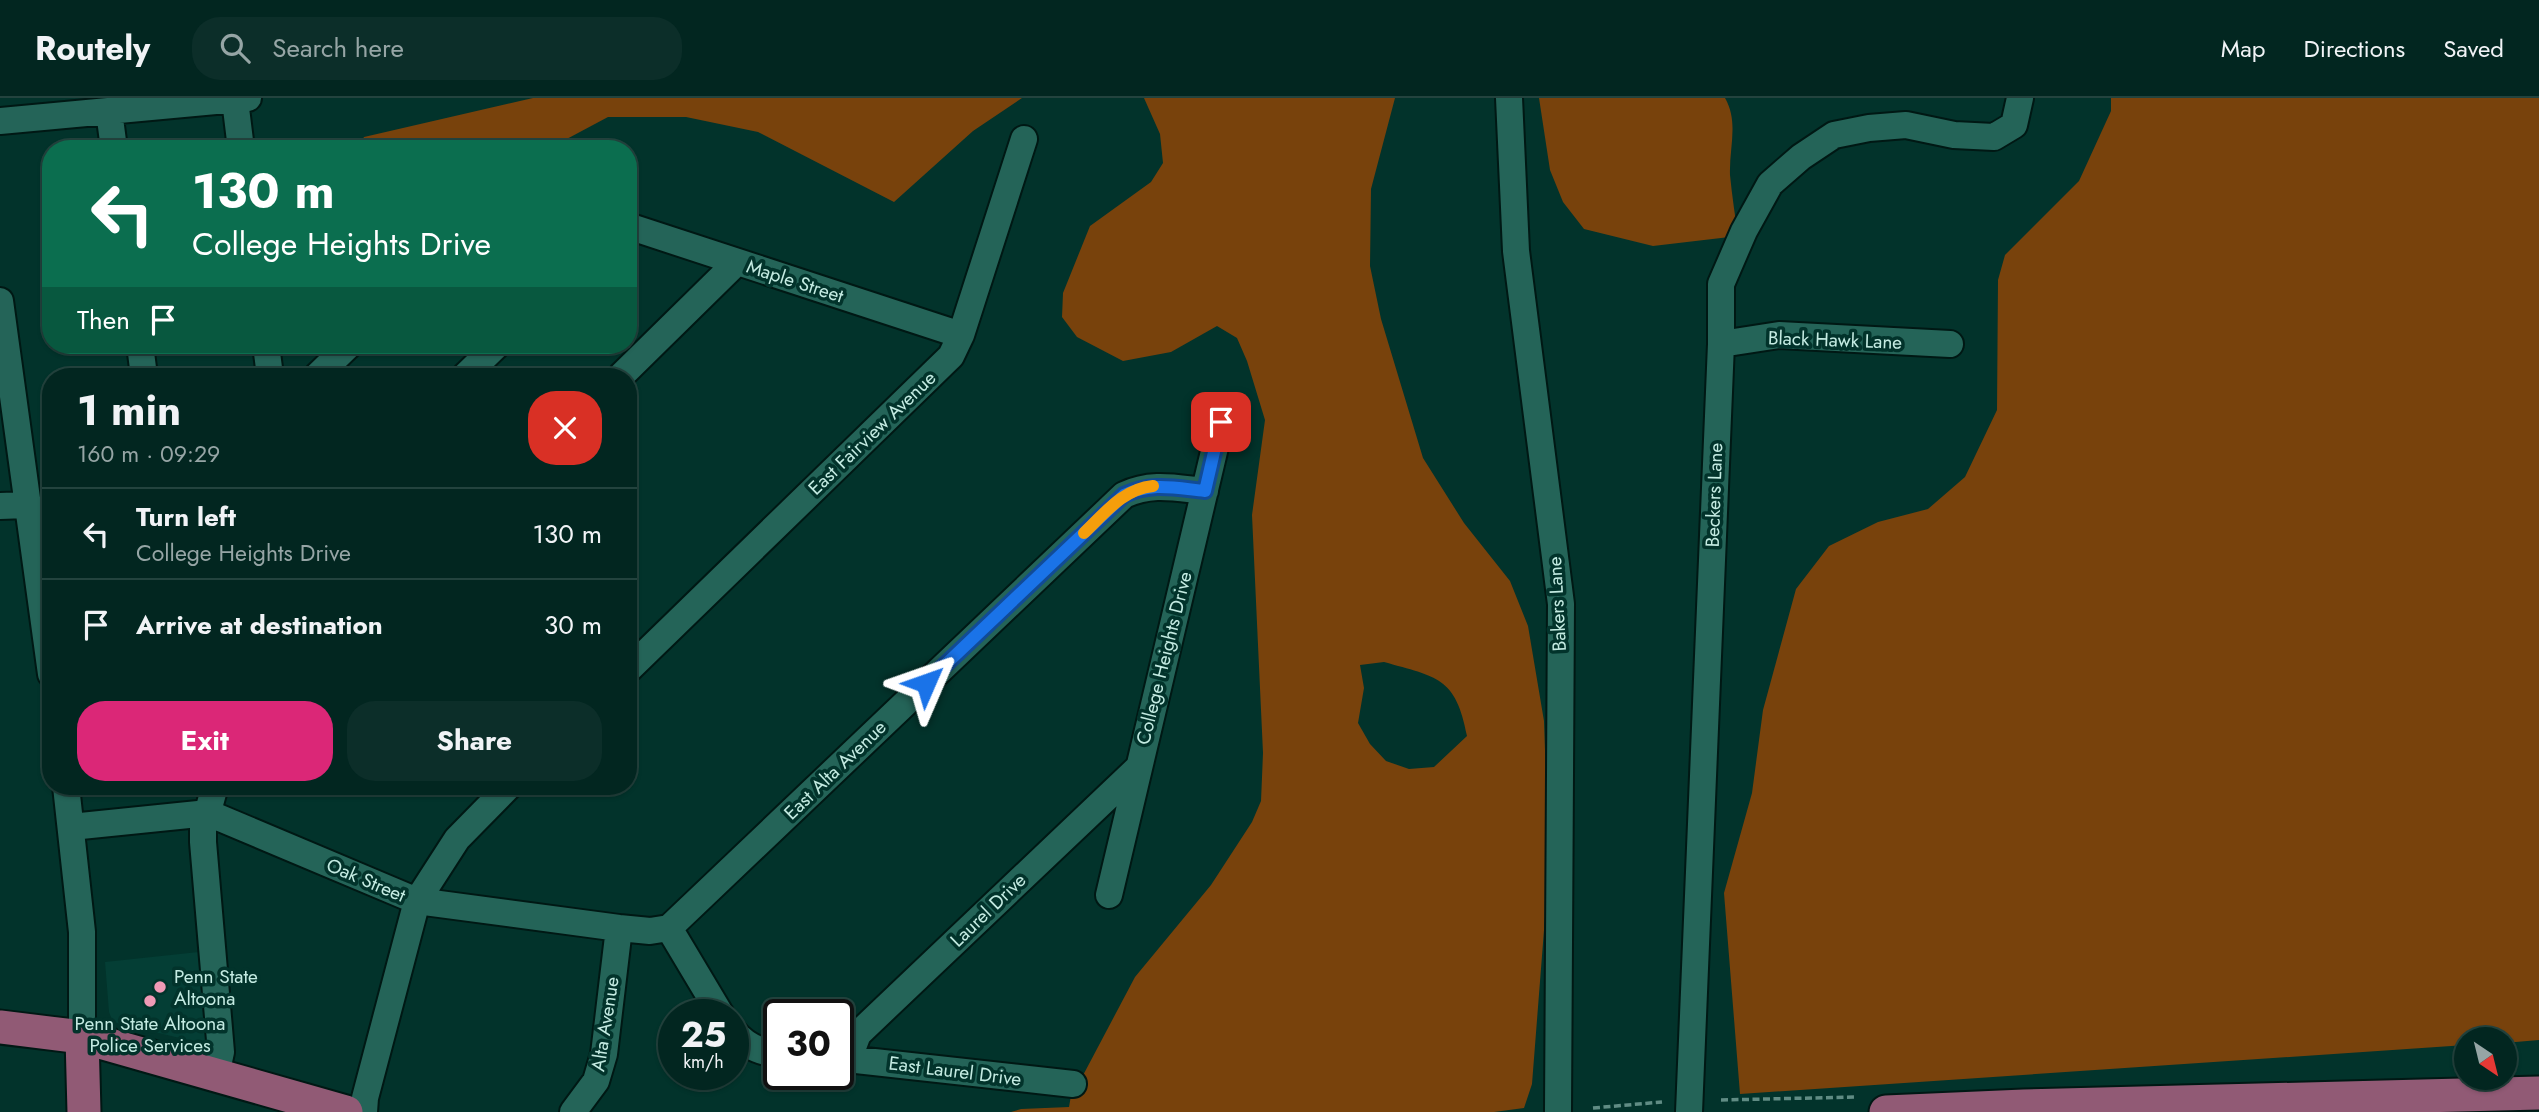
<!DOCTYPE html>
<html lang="en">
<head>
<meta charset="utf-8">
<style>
  body { margin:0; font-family:Jost,sans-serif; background:#0c2e29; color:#f1f3f6; height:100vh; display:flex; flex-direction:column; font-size:26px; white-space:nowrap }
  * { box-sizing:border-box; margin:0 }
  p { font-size:23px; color:#96a5a5 }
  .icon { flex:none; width:38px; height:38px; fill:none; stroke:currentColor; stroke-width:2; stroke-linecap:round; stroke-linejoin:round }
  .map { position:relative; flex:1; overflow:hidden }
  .sheet { position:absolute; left:42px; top:270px; width:595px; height:427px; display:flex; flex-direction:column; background:#022620; border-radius:28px; box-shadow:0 2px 5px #0004,0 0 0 2px #23433e }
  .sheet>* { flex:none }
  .top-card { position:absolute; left:42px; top:42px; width:595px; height:214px; border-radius:28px; box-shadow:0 2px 5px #0004,0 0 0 2px #23433e; background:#0b6e4f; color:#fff; overflow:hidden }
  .needle { width:46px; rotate:145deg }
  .tools { position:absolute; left:2454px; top:929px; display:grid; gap:14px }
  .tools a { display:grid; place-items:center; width:63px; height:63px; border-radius:50%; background:#022620; box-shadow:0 2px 5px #0004,0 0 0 2px #23433e; font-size:35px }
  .speed { position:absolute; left:658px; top:901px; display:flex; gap:14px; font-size:35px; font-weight:700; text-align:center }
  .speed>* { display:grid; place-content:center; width:91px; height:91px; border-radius:50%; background:#022620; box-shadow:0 2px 5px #0004,0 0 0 2px #23433e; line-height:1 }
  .speed small { font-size:18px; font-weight:400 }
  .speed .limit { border:4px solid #111; border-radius:10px; background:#fff; color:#111 }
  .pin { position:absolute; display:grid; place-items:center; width:60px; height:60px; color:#fff; margin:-30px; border-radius:14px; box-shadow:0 4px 10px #0006 }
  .me { position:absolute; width:77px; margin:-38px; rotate:47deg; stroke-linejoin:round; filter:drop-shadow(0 0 5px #0008) }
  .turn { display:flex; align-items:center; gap:24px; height:147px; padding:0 35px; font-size:32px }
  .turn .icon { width:91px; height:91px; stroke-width:2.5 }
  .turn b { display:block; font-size:49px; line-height:60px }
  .then { display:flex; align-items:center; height:66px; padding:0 35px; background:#0003; gap:14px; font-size:26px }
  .round { display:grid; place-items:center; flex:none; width:74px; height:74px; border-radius:28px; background:#0c2e29 }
  .summary { display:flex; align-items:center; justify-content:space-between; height:119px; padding:0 35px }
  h1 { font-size:42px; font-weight:700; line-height:52px }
  .cta { display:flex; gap:14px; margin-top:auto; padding:14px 35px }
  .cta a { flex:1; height:80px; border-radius:28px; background:#db2777; color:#fff; font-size:28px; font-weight:700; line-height:80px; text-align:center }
  .cta a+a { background:#0c2e29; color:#f1f3f6 }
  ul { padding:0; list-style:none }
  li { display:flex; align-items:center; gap:21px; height:91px; padding:0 35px; border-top:2px solid #23433e }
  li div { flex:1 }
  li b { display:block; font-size:26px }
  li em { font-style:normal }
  header { display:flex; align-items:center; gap:42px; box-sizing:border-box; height:98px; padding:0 35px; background:#022620; border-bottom:2px solid #23433e }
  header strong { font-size:33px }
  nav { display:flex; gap:38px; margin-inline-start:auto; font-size:24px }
  .search { width:490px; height:63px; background:#0c2e29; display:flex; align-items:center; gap:18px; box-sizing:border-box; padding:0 24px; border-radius:28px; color:#96a5a5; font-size:26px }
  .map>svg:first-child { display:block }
  .built { fill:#043e35 }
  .green { fill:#78420c; fill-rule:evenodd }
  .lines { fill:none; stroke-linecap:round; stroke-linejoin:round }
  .minor-casing { stroke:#001814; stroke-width:30 }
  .major-casing { stroke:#001814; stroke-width:37 }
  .path { stroke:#608c84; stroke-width:3.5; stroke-dasharray:7 3.5; stroke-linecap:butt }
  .minor { stroke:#246458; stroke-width:26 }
  .major { stroke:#915a75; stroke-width:33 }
  .route-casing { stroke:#114b97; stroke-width:18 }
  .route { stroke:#1a73e8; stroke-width:12 }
  .slow { stroke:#f59e0b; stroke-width:12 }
  .poi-dot { fill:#f09ab6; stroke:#02332b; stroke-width:2.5 }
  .labels { text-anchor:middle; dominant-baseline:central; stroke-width:7; stroke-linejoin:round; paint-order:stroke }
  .street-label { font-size:19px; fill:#c4ebe2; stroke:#02332b }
  .poi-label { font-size:19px; fill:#c4ebe2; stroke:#02332b; text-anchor:start }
</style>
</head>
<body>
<header>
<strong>Routely</strong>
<div class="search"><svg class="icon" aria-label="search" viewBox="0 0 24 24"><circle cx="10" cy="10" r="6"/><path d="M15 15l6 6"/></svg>Search here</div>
<nav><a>Map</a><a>Directions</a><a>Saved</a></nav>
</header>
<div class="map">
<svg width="2539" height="1014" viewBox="0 0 2539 1014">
  <rect width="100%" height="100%" fill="#02332b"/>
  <!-- built -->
  <path class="built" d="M 208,853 L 213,948 L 113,924 L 109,914 L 105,864 Z"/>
  <!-- green -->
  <path class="green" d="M 533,0 L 1022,0 L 973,33 L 894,104 L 758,34 L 686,19 L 608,19 L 548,51 L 357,51 L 364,39 Z
    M 1144,0 L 1395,0 L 1371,91 L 1370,168 L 1381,221 L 1423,360 L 1464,425 L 1510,483 L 1528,528 L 1544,623 L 1549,768 L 1532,986 L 1524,1010 L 1494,1014 L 1011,1014 L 1021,1011 L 1069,1009 L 1073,986 L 1080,983 L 1135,879 L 1211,787 L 1252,724 L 1261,703 L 1263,655 L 1252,417 L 1265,322 L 1247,263 L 1237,240 L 1217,228 L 1171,254 L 1123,263 L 1077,239 L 1062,219 L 1063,195 L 1090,128 L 1151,84 L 1163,65 L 1160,36 ZM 1384,564 C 1437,579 1456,579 1467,638 L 1434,669 L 1409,671 L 1386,663 L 1370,646 L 1358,625 L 1364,590 L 1360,567 Z
    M 1539,0 L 1725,0 C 1739,24 1729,50 1730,77 C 1732,97 1735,118 1738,138 L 1653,148 L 1584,131 L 1563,104 L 1550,72 Z
    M 2111,0 L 2539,0 L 2539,942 L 2504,945 L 2504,942 L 2466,942 L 2466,947 L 1740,996 L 1724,795 L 1752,695 L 1763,612 L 1796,491 L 1829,448 L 1878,424 L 1928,411 L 1965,379 L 1997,312 L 1998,182 L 2005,157 L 2079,83 L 2111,13 Z"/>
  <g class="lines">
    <defs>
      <path id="minor" d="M 1509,0 L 1516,153 L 1561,506 L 1558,1014
        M 235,2 L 241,51
        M 109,13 L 114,51
        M 0,23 L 248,0
        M 628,128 L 961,237
        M 0,203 L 51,576
        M 1721,246 L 1779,237 L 1950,246
        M 140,247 L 144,278
        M 266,247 L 270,278
        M 317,278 L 349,247
        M 465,278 L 497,247
        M 621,278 L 737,164
        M 0,408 L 27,407
        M 628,572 L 951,258 L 961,237 L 1024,41
        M 66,688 L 82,834 L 82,939
        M 215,688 L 203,731 L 203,744 L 221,954 L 216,977
        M 71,729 L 208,715 L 417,803 L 619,830 L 650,833 L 669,830
        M 1109,797 L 1221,324
        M 669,830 L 1124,397 C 1152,384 1175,390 1205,393
        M 669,830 L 721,917
        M 733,933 C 745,947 760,955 779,956
        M 838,960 L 1073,986
        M 849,960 L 858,936 L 1138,670
        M 364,1014 L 365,1000 L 417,803 L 457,741 L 509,688
        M 573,1014 L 596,983 L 604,956 L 619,830
        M 1689,1014 L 1721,246 L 1721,186 L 1744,133 L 1770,86 L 1801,59 L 1834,37 L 1869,30 L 1906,27 L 1954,37 L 1994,39 L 2014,27 L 2020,0"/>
      <path id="major" d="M 0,929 L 82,939 L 346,1014
        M 82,939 L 84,1014
        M 1886,1014 L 2024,1008 L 2539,995"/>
    </defs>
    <!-- minor casing -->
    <use href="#minor" class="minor-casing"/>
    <!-- major casing -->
    <use href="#major" class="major-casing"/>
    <!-- path -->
    <path class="path" d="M 1721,1002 L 1856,999
      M 1593,1010 L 1662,1004"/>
    <!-- minor -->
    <use href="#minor" class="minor"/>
    <!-- major -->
    <use href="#major" class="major"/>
  </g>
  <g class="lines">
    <defs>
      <path id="route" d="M 926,585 L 1124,397 C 1152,384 1175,390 1205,393 L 1221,324"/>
    </defs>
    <!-- route casing -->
    <use href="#route" class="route-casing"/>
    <!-- route -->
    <use href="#route" class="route"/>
    <!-- slow -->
    <path class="slow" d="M 1084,435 C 1105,415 1123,391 1153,388"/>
  </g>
  <!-- markers -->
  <g class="poi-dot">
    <circle cx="160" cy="889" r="7"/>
    <circle cx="150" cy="903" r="7"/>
  </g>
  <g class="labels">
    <!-- street labels -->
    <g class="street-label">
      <text transform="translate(795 183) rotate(18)">Maple Street</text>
      <text transform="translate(1835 242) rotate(2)">Black Hawk Lane</text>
      <text transform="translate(872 335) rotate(-44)">East Fairview Avenue</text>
      <text transform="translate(1714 397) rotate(-88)">Beckers Lane</text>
      <text transform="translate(1557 506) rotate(-93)">Bakers Lane</text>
      <text transform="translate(1164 560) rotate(-76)">College Heights Drive</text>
      <text transform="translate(835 672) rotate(-44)">East Alta Avenue</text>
      <text transform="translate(366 782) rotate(23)">Oak Street</text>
      <text transform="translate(988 812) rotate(-44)">Laurel Drive</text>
      <text transform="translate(605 926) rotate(-81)">Alta Avenue</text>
      <text transform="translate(955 973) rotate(7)">East Laurel Drive</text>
    </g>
    <!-- poi labels -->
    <g class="poi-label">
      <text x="174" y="878">Penn State<tspan x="174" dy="22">Altoona</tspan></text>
      <text x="150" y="925" text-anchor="middle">Penn State Altoona<tspan x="150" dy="22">Police Services</tspan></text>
    </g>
  </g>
</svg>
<div class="tools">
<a><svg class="needle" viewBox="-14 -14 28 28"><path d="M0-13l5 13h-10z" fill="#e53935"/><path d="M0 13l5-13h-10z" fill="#96a5a5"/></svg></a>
</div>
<div class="speed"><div>25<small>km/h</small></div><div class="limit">30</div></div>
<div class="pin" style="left:1221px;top:324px;background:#d93025"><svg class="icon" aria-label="arrive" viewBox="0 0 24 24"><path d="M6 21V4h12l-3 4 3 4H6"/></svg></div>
<svg class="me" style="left:926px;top:585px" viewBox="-20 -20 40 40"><path d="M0-17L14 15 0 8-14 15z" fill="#1a73e8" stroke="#fff" stroke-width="4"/></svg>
<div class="top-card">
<div class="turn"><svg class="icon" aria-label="left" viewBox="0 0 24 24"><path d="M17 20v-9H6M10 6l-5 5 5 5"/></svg><div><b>130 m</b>College Heights Drive</div></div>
<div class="then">Then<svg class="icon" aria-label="arrive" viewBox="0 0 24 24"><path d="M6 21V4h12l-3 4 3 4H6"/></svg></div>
</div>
<section class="sheet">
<div class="summary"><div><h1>1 min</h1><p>160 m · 09:29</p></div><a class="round" style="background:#d93025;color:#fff"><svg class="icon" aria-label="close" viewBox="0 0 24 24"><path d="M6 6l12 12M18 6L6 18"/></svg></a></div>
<ul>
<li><svg class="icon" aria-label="left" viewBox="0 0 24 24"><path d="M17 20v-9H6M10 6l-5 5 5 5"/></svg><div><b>Turn left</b><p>College Heights Drive</p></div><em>130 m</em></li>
<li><svg class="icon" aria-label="arrive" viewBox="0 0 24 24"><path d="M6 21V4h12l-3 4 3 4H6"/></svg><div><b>Arrive at destination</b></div><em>30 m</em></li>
</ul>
<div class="cta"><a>Exit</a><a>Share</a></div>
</section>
</div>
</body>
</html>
